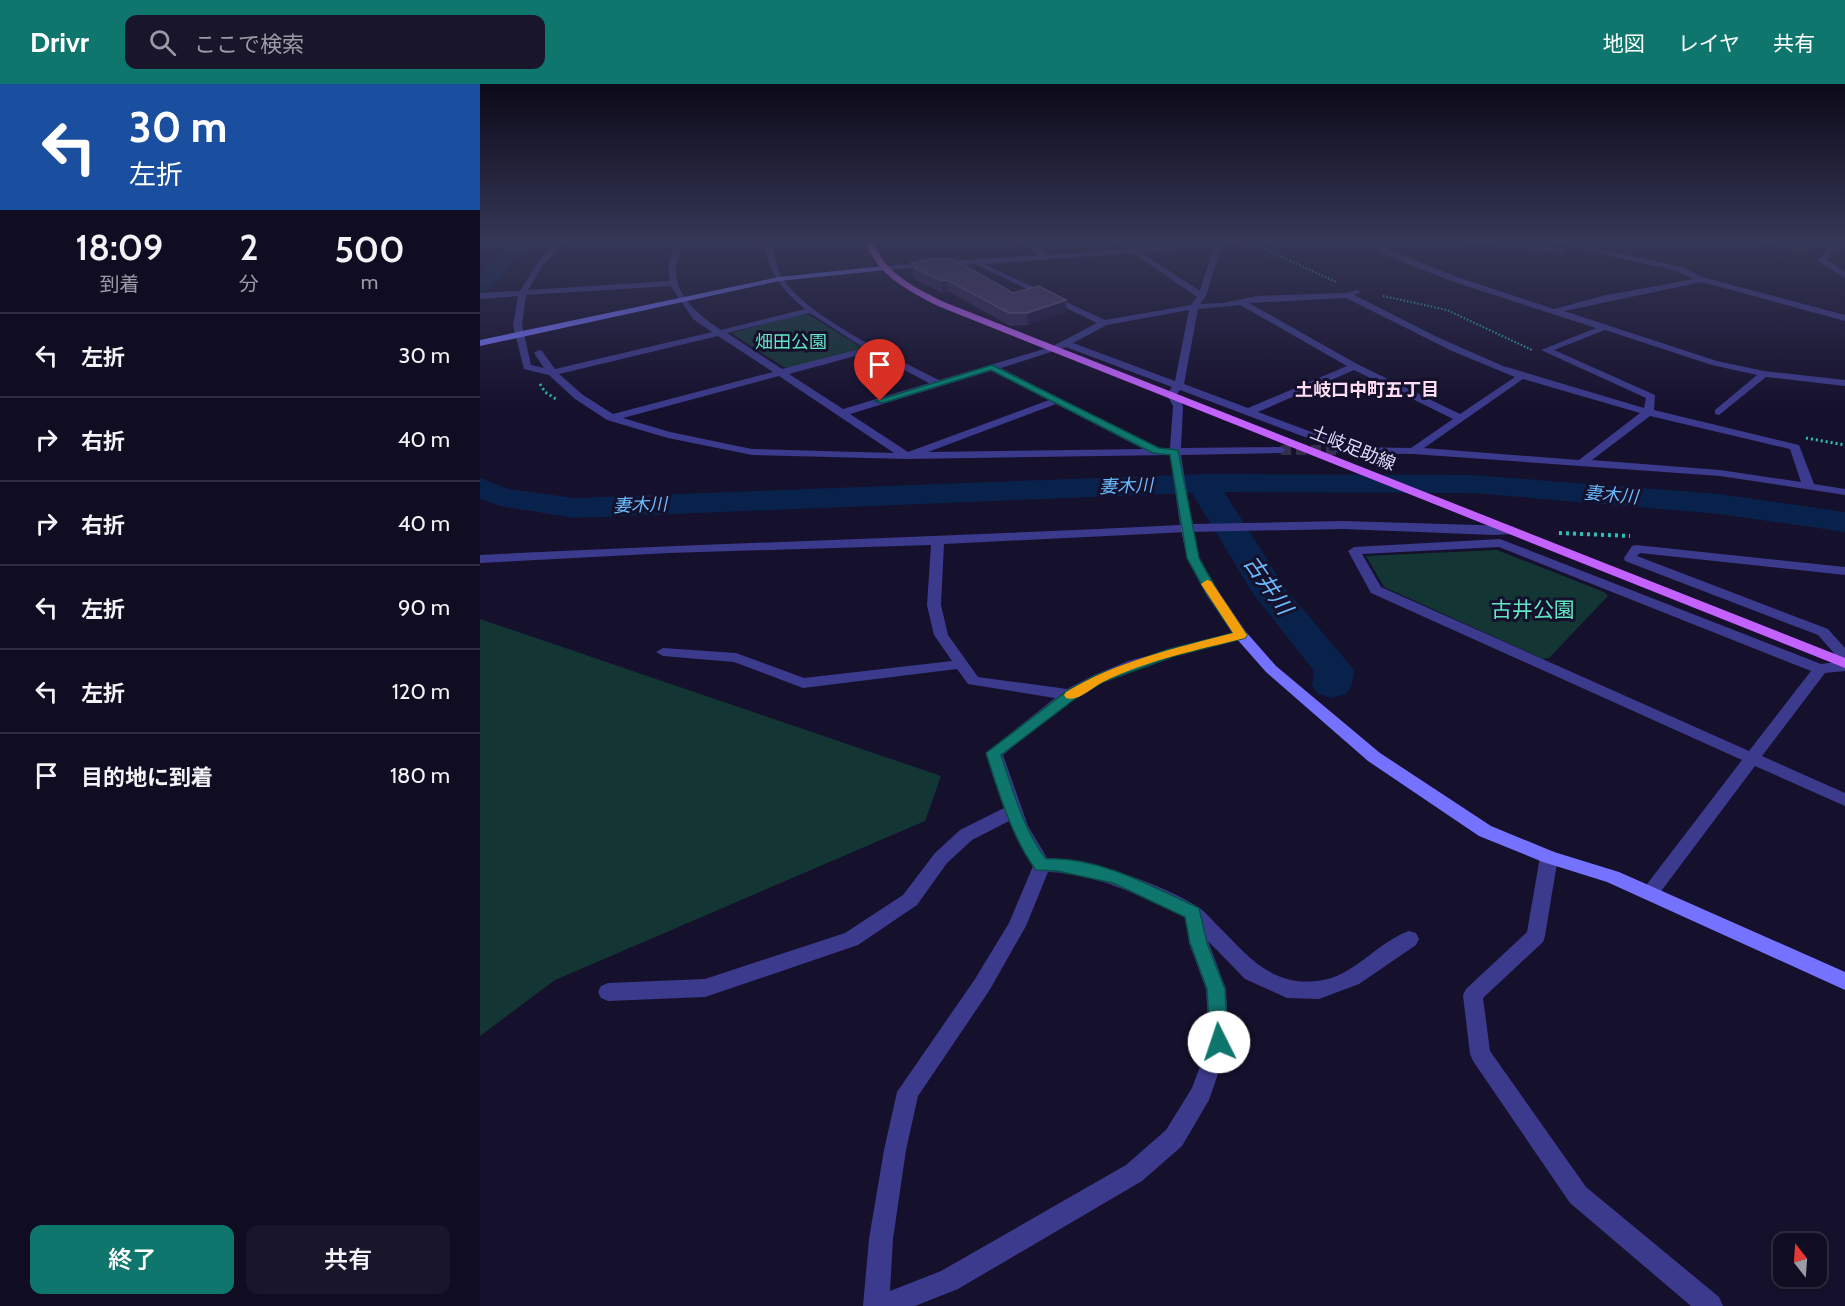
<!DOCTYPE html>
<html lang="ja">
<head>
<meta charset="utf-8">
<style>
  body { margin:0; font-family:Cabin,"Noto Sans JP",sans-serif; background:#19152a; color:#f1f3f6; height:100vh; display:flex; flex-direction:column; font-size:22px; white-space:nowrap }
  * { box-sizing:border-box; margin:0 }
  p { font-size:20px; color:#9c9ba5 }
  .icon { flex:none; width:33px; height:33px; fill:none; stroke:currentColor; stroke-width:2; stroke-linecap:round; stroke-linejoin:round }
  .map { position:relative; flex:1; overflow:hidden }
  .details { display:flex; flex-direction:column; background:#100c21; width:480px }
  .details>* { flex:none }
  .banner { background:#1a4fa0; color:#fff; overflow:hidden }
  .needle { width:39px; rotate:343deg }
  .buttons { position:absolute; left:1293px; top:1149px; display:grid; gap:12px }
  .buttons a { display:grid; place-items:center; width:54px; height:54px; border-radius:12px; background:#100c21; box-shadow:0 3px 9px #0003,0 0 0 2px #302c3f; font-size:30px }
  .pin { position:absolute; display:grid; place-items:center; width:51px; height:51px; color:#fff; margin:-62px -26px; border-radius:50% 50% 50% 0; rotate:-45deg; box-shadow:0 0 6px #0007 }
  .pin .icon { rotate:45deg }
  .me { position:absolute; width:66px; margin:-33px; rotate:356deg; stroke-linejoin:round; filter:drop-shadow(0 0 4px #0008) }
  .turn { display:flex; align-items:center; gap:21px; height:126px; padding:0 30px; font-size:27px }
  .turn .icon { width:78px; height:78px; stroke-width:2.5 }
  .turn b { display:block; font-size:42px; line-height:51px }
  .eta { display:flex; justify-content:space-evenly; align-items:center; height:102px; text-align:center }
  .eta b { font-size:36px; font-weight:600; line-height:42px }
  .cta { display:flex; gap:12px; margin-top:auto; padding:12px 30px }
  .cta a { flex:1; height:69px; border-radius:12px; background:#0f766e; color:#fff; font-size:24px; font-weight:600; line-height:69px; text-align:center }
  .cta a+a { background:#19152a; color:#f1f3f6 }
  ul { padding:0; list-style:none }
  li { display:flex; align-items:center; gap:18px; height:84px; padding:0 30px; border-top:2px solid #302c3f }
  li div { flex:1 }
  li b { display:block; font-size:22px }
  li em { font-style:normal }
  header { display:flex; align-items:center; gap:36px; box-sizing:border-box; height:84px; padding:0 30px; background:#0f766e; color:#fff }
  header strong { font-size:28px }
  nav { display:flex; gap:33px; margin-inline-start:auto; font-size:21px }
  .search { width:420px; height:54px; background:#19152a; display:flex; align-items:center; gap:15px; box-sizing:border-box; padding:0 21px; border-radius:12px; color:#9c9ba5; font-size:22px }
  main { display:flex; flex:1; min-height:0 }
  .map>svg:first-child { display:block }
  .green { fill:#133634 }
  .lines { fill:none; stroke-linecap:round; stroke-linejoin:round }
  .river { fill:#09224c; fill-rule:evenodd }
  .street-tunnel { stroke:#332e4c; stroke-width:10; stroke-dasharray:10 5; stroke-linecap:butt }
  .path-far2 { stroke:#2cc1b7; stroke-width:2; stroke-dasharray:1.5 2; stroke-linecap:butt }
  .path-far1 { stroke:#2cc1b7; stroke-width:3; stroke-dasharray:2 3; stroke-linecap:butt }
  .path { stroke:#2cc1b7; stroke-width:4; stroke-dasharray:3 4; stroke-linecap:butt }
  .street { fill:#3c3a8c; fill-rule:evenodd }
  .secondary { fill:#7472ff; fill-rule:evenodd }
  .primary { fill:#c362ff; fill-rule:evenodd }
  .wall { fill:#322959 }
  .shaded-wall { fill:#1f1740 }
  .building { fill:#453c6b; stroke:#5d5582; stroke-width:1.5 }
  .route { fill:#0f766e; stroke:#0a4d48; stroke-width:1.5 }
  .slow { fill:#f59e0b }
  .labels { text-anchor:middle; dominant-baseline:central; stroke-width:6; stroke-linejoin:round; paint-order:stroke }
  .far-park-label { font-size:18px; fill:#61e5c3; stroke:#15102c }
  .far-neighbourhood-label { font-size:18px; font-weight:bold; fill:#ffddf3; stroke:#15102c }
  .far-street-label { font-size:18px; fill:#dfdbff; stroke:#15102c }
  .far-water-label { font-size:18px; font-style:italic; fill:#69bbff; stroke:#15102c }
  .park-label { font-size:21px; fill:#61e5c3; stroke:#15102c }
  .water-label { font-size:22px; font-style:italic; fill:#69bbff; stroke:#15102c }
</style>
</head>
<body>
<header>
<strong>Drivr</strong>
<div class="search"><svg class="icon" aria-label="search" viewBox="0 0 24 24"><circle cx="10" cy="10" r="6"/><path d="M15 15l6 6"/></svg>ここで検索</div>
<nav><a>地図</a><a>レイヤ</a><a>共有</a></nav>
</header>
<main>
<section class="details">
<div class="banner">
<div class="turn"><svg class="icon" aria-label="left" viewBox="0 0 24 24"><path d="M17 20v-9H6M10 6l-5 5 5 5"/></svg><div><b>30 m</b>左折</div></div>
</div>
<div class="eta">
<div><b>18:09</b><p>到着</p></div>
<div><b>2</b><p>分</p></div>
<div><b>500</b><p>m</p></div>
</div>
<ul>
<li><svg class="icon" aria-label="left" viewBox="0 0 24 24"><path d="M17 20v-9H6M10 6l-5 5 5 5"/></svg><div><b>左折</b></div><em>30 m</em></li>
<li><svg class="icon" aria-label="right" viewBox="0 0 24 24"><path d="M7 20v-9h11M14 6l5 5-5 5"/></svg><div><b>右折</b></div><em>40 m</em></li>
<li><svg class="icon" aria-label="right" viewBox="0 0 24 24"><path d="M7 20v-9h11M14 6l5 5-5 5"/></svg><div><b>右折</b></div><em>40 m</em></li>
<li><svg class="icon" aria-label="left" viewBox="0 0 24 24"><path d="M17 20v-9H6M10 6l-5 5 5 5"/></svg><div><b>左折</b></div><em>90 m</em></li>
<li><svg class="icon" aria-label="left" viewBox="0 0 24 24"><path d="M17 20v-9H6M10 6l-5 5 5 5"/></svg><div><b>左折</b></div><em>120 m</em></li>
<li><svg class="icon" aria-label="arrive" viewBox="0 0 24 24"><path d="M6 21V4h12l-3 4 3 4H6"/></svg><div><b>目的地に到着</b></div><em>180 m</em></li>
</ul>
<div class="cta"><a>終了</a><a>共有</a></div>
</section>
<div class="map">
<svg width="1365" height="1222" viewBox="0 0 1365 1222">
  <rect width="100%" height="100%" fill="#15102c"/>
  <!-- green -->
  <path class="green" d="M 1276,156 L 1333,156 L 1327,171 Z
    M 323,230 L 329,231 L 381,263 L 380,265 L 309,284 L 304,283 L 251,249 Z
    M 1017,466 L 1124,508 L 1128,512 L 1069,574 L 1063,575 L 904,503 L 886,472 Z
    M 0,535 L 461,692 L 445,737 L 75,896 L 0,952 Z"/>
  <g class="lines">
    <!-- river -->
    <path class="river" d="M 33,156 L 55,156 L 8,206 L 0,208 L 0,189 Z
      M 722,390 L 992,391 L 1240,410 L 1365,428 L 1365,448 L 1240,430 L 992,409 L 744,408 L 806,505 L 874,586 L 872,601 L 866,610 L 852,614 L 838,610 L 832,601 L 834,587 L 774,511 L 712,409 L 94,434 L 20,422 L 0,415 L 0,394 L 28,405 L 94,414 Z"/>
    <!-- street-tunnel -->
    <path class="street-tunnel" d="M 801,366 L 858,366"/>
    <!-- path-far2 -->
    <path class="path-far2" d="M 778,162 L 856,198
      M 903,212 L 967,226 L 1052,266"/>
    <!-- path-far1 -->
    <path class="path-far1" d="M 60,300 L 65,308 L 76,315
      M 1326,354 L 1365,361"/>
    <!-- path -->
    <path class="path" d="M 1079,449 L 1150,452"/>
    <!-- street -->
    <path class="street" d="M 3,156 L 11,156 L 0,166 L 0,160 Z
      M 77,156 L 85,156 L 63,181 L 48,206 L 190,197 L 188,185 L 195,156 L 203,156 C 201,165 197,175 196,184 C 194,212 220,232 241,246 L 325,225 C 302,206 286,188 286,156 L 294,156 C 294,167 295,178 299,188 C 319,230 418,275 459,296 L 571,263 L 617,239 L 495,180 L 403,186 L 399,184 L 400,182 L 558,171 L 539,156 L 547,156 L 568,171 L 647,165 L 635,156 L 644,156 L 656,165 L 736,156 L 770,156 L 742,161 L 726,212 L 720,220 L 743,219 L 778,212 L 866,209 L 877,206 L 881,208 L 874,211 L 957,253 L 1023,282 L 1164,324 L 1166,314 L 1061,266 L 1116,244 L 971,197 L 901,169 L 886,156 L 894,156 L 907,165 L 977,193 L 1074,225 L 1122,212 L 1214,195 L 1196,187 L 1064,156 L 1079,156 L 1202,183 L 1225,194 L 1365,231 L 1365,237 L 1222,198 L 1084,227 L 1237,277 L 1284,287 L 1365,296 L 1365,302 L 1286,293 L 1239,331 L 1235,330 L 1235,326 L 1277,291 L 1232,281 L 1125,246 L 1074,266 L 1175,311 L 1174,326 L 1319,361 L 1334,400 L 1365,405 L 1365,411 L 1240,392 L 933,370 L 858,369 L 853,366 L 854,364 L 700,306 L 697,310 L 703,322 L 701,364 L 801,363 L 806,366 L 801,369 L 701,371 L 712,440 L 863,437 L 1032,442 L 1038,446 L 1032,450 L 1014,451 L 863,445 L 707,448 L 464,460 L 461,521 L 468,551 L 498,593 L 587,605 L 614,591 L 648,577 L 761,547 L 768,551 L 766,554 C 714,567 657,578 610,605 C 579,623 551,648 523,671 L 548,742 L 567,774 C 612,776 680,799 718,823 C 726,828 732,836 738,842 C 768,872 791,902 837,897 C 873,894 897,858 929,847 L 936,849 L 939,855 L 936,861 L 879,900 L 839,915 L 807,914 L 765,895 L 728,857 L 746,905 L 749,958 L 729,1016 L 702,1062 L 662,1097 L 478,1205 L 435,1222 L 383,1222 L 389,1155 L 404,1066 L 417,1008 L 495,895 L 529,839 L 553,782 L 529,737 L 492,756 L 467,779 L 437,821 L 378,861 L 225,913 L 128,917 L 121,914 L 118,908 L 121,902 L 128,899 L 225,895 L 365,849 L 423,811 L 455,769 L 480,746 L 524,724 L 506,669 L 575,614 L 488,600 L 477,585 L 323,604 L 254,578 L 183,572 L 176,568 L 183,564 L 256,569 L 324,594 L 472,577 L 454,551 L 447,521 L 451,461 L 189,469 L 0,479 L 0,471 C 233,459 467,453 700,441 L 690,371 L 427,375 L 272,371 L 188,354 L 127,336 L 95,315 L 69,291 L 44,285 L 33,241 L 38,212 L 0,215 L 0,209 L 40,207 L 58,178 ZM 734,161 L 720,207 L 662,169 ZM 653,169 L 717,213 L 711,221 L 625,236 L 504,180 ZM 191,202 L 213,235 L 232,248 L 75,285 L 62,267 L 59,266 L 54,269 L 64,284 L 51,281 L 42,241 L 46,211 ZM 866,214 L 972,267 L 1035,293 L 980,330 L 877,280 L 769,219 ZM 760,221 L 867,282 L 768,324 L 704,300 L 718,225 ZM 709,226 L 695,297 L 593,259 L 627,241 ZM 330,229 L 384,264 L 302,285 L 247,249 ZM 238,252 L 293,288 L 133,330 L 103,311 L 79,290 ZM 586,263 L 692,303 L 687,310 L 693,322 L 690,364 L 678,365 L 521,284 ZM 390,268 L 449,299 L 363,325 L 309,290 ZM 874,286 L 973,335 L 931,364 L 872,363 L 778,328 ZM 511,287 L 569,316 L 428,368 L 370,330 ZM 299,292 L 414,369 L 272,365 L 190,348 L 143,334 ZM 1043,295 L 1160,329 L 1099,376 L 944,364 ZM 576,320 L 663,365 L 448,368 ZM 1170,332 L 1310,365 L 1321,398 L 1240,386 L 1112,376 ZM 568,788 C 618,790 661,812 705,833 L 709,859 L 726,905 L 729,958 L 712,1004 L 686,1046 L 646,1081 L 461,1187 L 410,1207 L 413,1155 L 426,1066 L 438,1012 L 509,907 L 546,842 Z
      M 997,156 L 1081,165 L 1085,167 L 1081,169 L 976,157 Z
      M 1355,156 L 1362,156 L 1347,176 L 1365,188 L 1365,194 L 1338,177 Z
      M 1020,455 L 1341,580 L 1365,577 L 1360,576 L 1338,551 L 1145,477 L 1144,474 L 1152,462 L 1156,461 L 1365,483 L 1365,491 L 1160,469 L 1157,472 L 1348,545 L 1365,564 L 1365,587 L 1345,589 L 1282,672 L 1365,709 L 1365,722 L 1275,682 L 1176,814 L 1170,816 L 1164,814 L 1161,809 L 1164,804 L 1262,676 L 891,509 L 868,467 L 874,463 ZM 1019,463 L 1331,587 L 1269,667 L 901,503 L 882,470 Z
      M 1069,766 L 1075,768 L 1078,773 L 1065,852 L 1063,858 L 1003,914 L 1010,967 L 1106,1103 L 1239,1213 L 1243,1222 L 1211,1222 L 1090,1119 L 993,977 L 990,970 L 983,911 L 986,905 L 1047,848 L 1060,773 L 1063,768 Z"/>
    <!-- secondary -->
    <path class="secondary" d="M 403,182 L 407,184 L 406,186 L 299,197 L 0,262 L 0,256 L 299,193 Z
      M 707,440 L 713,444 L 719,474 L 740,510 L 766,548 L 796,582 L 900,669 L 1011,742 L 1074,768 L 1139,788 L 1365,888 L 1365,906 L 1127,798 L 1063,778 L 999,752 L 888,677 L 786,588 L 756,554 L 726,510 L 707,474 L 701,444 Z"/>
    <!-- primary -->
    <path class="primary" d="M 384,156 L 392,156 C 404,189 434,203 464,218 L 1365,574 L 1365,584 L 458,222 C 427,206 397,191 384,156 Z"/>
  </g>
  <!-- wall -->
  <path class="wall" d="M 431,179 L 533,209 L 586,228 L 548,241 L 530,242 L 468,207 L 463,209 L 434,195 L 434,192 L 432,191 Z"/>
  <!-- shaded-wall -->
  <path class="shaded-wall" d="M 467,196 L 468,207 L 463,209 L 462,197 Z
    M 586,216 L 586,228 L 548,241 L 547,229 Z"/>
  <!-- building -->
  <path class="building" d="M 454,174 L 473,175 L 533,209 L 559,202 L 586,216 L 547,229 L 529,229 L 467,196 L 462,197 L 433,183 L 437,183 L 431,179 Z"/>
  <!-- sky -->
  <linearGradient id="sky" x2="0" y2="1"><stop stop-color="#0c0918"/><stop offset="0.48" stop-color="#353756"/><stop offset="1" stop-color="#353756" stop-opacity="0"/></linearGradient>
  <rect width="1365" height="327" fill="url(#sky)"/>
  <!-- route -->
  <path class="route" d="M 512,281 L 679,364 L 698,366 L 719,474 L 739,510 L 767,551 L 765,554 L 695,572 L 623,598 L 596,614 L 521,671 C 533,706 543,745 566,775 C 618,772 673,803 719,824 L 727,859 L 745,905 L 748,958 L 746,964 L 739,966 L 732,964 L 730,958 L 727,905 L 710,859 L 705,833 L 633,799 L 577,787 L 556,786 C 531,752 519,709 506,669 L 587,607 L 614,592 L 686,566 L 753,549 L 727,510 L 707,474 L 690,371 L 673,369 L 511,286 L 403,319 L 395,317 Z"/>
  <!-- slow -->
  <path class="slow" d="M 727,496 L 731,497 L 767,551 L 765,554 C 718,566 667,576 623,598 C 612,603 599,618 586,614 L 584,611 L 586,608 C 637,577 696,564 753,549 L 721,500 Z"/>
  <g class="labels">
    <!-- far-park labels -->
    <g class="far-park-label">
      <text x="311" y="258">畑田公園</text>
    </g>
    <!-- far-neighbourhood labels -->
    <g class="far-neighbourhood-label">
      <text x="887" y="306">土岐口中町五丁目</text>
    </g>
    <!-- far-street labels -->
    <g class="far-street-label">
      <text transform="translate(873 364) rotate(22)">土岐足助線</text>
    </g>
    <!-- far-water labels -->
    <g class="far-water-label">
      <text transform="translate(646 402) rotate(-2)">妻木川</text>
      <text transform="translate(1131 411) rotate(5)">妻木川</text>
      <text transform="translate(160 421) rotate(-2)">妻木川</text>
    </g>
    <!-- park labels -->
    <g class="park-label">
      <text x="1053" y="525">古井公園</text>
    </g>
    <!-- water labels -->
    <g class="water-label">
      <text transform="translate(788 501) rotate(55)">古井川</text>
    </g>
  </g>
</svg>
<div class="buttons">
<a><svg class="needle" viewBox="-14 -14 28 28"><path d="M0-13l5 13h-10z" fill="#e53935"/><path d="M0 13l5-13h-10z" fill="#9c9ba5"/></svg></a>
</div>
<div class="pin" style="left:400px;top:317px;background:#d93025"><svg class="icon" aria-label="arrive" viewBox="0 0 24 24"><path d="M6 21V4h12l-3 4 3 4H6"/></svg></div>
<svg class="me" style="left:739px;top:958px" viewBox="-20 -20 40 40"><circle r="19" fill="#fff"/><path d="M0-13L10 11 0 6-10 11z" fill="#0f766e"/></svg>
</div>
</main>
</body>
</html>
